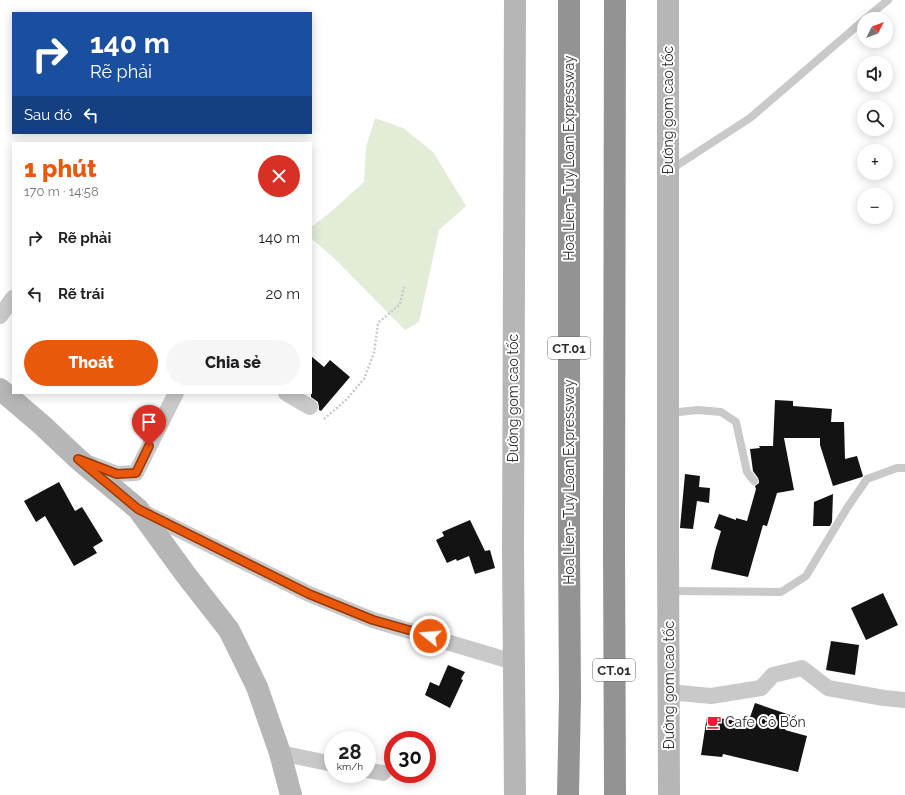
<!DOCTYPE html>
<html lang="vi">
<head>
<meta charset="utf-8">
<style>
  body { margin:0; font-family:Raleway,sans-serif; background:#f6f6f6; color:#202124; height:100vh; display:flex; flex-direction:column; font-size:15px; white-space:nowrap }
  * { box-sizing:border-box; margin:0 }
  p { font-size:13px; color:#757577 }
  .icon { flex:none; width:22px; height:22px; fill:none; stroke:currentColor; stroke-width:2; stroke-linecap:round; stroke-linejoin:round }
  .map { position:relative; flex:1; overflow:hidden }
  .panel { position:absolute; left:12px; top:142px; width:300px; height:252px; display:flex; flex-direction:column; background:#fff; border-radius:0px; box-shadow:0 2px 10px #0003 }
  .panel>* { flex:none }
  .top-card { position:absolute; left:12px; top:12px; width:300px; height:122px; border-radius:0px; box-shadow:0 2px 10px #0003; background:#1a4fa0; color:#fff; overflow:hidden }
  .needle { width:26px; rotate:48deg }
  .controls { position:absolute; left:857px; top:12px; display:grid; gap:8px }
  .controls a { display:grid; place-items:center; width:36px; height:36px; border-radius:50%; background:#fff; box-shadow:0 2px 10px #0003; font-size:20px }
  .speed { position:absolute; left:324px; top:731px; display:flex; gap:8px; font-size:20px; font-weight:700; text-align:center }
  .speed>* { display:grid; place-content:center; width:52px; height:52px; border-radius:50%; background:#fff; box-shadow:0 2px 10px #0003; line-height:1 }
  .speed small { font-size:10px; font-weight:400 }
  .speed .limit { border:6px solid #d22; background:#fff; color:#111 }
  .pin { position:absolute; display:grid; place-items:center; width:34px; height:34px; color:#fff; margin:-41px -17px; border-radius:50% 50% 50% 0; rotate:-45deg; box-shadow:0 0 4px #0007 }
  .pin .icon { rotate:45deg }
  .me { position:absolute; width:44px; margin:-22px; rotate:287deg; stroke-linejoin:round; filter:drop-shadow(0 0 3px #0008) }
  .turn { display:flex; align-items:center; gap:14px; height:84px; padding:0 12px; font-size:18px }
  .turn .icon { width:52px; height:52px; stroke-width:2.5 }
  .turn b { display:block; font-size:28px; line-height:34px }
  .then { display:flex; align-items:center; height:38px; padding:0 12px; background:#0003; gap:8px; font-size:15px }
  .round { display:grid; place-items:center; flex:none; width:42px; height:42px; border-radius:21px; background:#f6f6f6 }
  .head { display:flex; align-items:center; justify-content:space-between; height:68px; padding:0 12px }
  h1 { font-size:24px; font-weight:800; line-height:30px; color:#ea580c }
  .cta { display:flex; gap:8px; margin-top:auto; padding:8px 12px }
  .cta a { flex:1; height:46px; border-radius:24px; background:#ea580c; color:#fff; font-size:16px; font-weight:800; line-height:46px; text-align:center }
  .cta a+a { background:#f6f6f6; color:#202124 }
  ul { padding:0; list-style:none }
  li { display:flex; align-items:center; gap:12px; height:56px; padding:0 12px }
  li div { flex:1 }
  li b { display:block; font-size:15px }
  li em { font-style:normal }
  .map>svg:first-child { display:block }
  .green { fill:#e3ecd7 }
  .building { fill:#131313 }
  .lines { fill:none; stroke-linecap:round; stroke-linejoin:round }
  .path { stroke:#c9c9c9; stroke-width:2.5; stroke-dasharray:2 2; stroke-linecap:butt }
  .lane { stroke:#c9c9c9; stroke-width:8 }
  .street { stroke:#c9c9c9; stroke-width:16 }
  .secondary { stroke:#b6b6b6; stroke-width:22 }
  .highway { stroke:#939393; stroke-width:22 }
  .route-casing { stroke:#983908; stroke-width:10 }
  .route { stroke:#ea580c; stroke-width:7 }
  .labels { text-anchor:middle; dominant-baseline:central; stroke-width:4; stroke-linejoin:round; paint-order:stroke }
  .shield { fill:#fff; stroke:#6b6b6b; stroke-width:1 }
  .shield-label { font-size:13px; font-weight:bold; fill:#2c2c2c }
  .street-label { font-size:14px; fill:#2c2c2c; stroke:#fff }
  .poi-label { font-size:14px; fill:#2c2c2c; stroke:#fff; text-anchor:start }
</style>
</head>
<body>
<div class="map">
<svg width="905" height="795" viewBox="0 0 905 795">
  <rect width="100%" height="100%" fill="#fff"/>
  <!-- green -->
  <path class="green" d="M 375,118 L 403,128 L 433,152 L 466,206 L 439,230 L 419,322 L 405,330 L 335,259 L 311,238 L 311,227 L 332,211 L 364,182 L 366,147 Z"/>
  <!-- building -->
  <path class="building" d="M 311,356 L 324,367 L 330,360 L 350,377 L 321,411 L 319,410 L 319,407 L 318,402 L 311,397 Z
    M 775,400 L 793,401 L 793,406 L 832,409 L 831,422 L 844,422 L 845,459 L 857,456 L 863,476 L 862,477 L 833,486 L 820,445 L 820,438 L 784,438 L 794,490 L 777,493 L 767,526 L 763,525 L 748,577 L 711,569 L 715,551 L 721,531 L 714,528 L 719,514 L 736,520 L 736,518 L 747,521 L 756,489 L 755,486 L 759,483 L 759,481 L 758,478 L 753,471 L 750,449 L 760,448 L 759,446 L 773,446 Z
    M 685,474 L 700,476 L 699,487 L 710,488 L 709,503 L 697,501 L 693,529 L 680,528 Z
    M 59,482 L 75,511 L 82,507 L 103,541 L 93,547 L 97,553 L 74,566 L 45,516 L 36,522 L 24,501 Z
    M 833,494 L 832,522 L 830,526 L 813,526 L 814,502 Z
    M 470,520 L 485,551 L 490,550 L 495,568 L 475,574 L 469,556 L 457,561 L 456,559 L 447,563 L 436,540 L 444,536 L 442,532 Z
    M 883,593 L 898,625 L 866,640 L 851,608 Z
    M 831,641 L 859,645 L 855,675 L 826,670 Z
    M 448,665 L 465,672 L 461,679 L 463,680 L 450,708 L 425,695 L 430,682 L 439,686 Z
    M 755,703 L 790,715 L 785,730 L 807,736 L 798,772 L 723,754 L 722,757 L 701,755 L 707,716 L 748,723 Z"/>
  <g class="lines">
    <!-- path -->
    <path class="path" d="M 324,419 L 346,400 L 364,379 L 374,353 L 378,323 L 400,304 L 404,287"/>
    <!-- lane -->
    <path class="lane" d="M 865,19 L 888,0
      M 670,170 L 750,118 L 864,20
      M 669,413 L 698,410 L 721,412 L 736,422 L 747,472 L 754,481
      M 669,591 L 781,592 L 806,576 L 847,508 L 867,479 L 897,468 L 905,468"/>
    <!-- street -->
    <path class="street" d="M 0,316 L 13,298
      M 286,393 L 310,407
      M 91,464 L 117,474 L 136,473 L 176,393
      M 141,511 L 309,594 L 373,620 L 514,662
      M 669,692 L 711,696 L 761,688 L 773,675 L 802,668 L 828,688 L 884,698 L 905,700
      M 280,753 L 333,764
      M 367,770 L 383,773"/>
    <!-- secondary -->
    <path class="secondary" d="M 515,0 L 513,550 L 515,795
      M 668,0 L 668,548 L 669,795
      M 0,389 L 42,425 L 78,459 L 138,509 L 186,575 L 229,630 L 257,687 L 280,753 L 291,795"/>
    <!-- highway -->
    <path class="highway" d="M 615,0 L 614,545 L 615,795
      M 568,795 L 570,697 L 569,543 L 569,0"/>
  </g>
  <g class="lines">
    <defs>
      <path id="route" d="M 149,446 L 136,473 L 117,474 L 78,459 L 138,509 L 309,594 L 373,620 L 430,636"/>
    </defs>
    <!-- route casing -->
    <use href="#route" class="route-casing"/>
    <!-- route -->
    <use href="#route" class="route"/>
  </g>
  <!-- icons -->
  <defs>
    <symbol id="cafe-bare" viewBox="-9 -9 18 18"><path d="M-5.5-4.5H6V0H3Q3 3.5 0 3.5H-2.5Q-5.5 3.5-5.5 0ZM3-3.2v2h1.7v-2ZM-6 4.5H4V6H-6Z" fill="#f61b32" stroke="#fff" stroke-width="2.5" paint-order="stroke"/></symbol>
  </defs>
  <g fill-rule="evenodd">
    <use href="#cafe-bare" x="704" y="712" width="20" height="20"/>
  </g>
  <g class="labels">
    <!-- shield labels -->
    <g class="shield">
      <rect x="548" y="337" width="42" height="22" rx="3"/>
      <rect x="593" y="659" width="42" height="22" rx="3"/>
    </g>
    <g class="shield-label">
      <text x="569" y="348">CT.01</text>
      <text x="614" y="670">CT.01</text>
    </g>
    <!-- street labels -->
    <g class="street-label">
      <text transform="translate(668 110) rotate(-90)">Đường gom cao tốc</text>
      <text transform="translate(569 158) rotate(-90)">Hoa Lien- Tuy Loan Expressway</text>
      <text transform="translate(513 398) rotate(-90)">Đường gom cao tốc</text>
      <text transform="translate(569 482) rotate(-90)">Hoa Lien- Tuy Loan Expressway</text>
      <text transform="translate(669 685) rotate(-90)">Đường gom cao tốc</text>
    </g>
    <!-- poi labels -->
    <g class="poi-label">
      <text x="725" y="722">Cafe Cô Bốn</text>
    </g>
  </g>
</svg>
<div class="controls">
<a><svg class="needle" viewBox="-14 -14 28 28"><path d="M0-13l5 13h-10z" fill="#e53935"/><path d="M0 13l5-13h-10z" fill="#757577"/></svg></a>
<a><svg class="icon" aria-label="sound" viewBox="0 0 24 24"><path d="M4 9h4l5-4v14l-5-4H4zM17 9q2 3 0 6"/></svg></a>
<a><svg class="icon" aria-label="search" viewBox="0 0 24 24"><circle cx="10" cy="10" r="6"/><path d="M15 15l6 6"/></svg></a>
<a>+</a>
<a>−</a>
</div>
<div class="speed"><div>28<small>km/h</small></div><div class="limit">30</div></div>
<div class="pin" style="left:149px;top:446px;background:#d93025"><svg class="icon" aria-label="arrive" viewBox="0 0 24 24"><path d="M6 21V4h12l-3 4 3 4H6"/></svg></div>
<svg class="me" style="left:430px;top:636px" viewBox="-20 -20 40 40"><circle r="17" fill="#ea580c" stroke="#fff" stroke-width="3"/><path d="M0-11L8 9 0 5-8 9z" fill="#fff"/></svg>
<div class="top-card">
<div class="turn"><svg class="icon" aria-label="right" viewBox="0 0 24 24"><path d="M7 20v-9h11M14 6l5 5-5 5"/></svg><div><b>140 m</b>Rẽ phải</div></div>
<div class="then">Sau đó<svg class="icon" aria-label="left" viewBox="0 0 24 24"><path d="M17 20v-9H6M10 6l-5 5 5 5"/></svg></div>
</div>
<section class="panel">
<div class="head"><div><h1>1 phút</h1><p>170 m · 14:58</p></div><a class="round" style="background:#d93025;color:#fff"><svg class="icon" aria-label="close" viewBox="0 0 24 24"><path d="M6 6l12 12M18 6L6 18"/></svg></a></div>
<ul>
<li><svg class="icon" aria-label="right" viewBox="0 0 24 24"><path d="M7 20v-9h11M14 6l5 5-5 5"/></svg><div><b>Rẽ phải</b></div><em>140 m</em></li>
<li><svg class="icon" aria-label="left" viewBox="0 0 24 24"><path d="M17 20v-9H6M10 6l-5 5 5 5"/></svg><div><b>Rẽ trái</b></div><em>20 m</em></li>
</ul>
<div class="cta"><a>Thoát</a><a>Chia sẻ</a></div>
</section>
</div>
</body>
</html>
